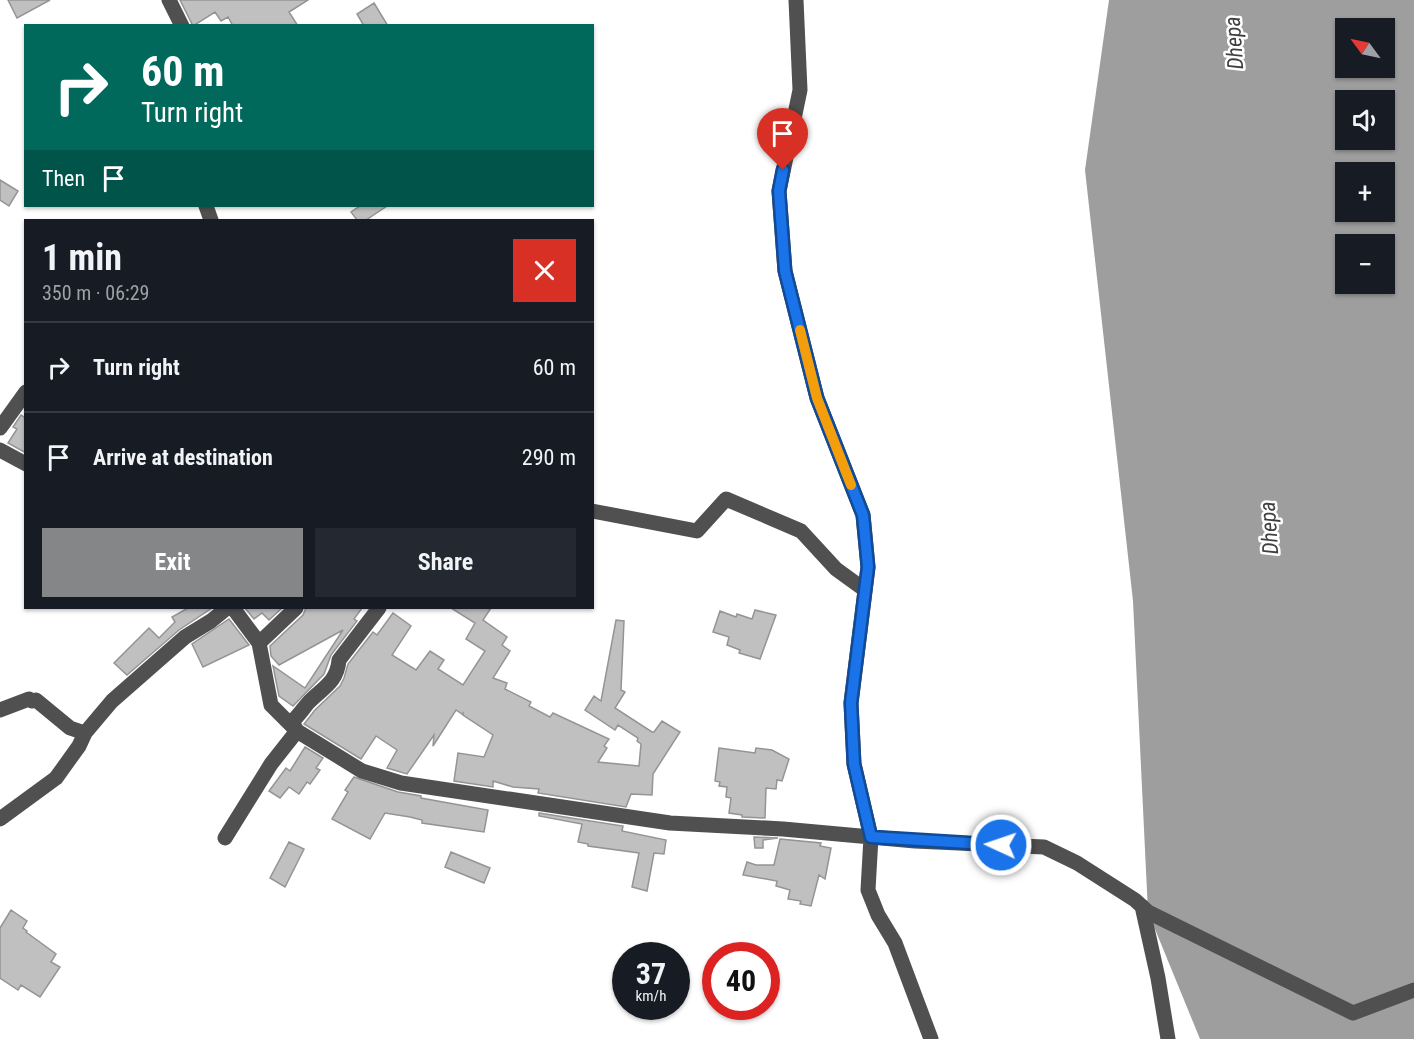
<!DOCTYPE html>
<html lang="en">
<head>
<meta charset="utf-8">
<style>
  body { margin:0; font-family:"Roboto Condensed",sans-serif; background:#242831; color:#f1f3f6; height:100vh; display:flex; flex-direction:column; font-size:22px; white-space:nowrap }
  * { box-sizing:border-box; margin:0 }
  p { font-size:20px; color:#9ea1a6 }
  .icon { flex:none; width:33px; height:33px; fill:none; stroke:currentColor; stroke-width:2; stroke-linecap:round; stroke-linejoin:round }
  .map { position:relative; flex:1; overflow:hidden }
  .panel { position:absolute; left:24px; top:219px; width:570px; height:390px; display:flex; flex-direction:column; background:#171b24; border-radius:0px; box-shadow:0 2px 4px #0004 }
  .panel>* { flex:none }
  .hud { position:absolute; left:24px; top:24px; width:570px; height:183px; border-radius:0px; box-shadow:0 2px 4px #0004; background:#00695c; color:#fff; overflow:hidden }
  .needle { width:39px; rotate:303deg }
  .buttons { position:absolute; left:1335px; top:18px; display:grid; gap:12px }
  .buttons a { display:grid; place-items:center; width:60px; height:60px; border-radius:0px; background:#171b24; box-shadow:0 2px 4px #0004; font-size:30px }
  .speed { position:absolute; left:612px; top:942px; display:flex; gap:12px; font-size:30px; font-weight:700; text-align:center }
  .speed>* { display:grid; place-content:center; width:78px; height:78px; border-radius:50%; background:#171b24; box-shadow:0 2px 4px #0004; line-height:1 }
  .speed small { font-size:15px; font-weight:400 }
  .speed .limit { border:9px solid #d22; background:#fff; color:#111 }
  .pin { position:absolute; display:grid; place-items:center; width:51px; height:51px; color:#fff; margin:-62px -26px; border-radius:50% 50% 50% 0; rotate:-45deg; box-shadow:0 0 6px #0007 }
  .pin .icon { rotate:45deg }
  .me { position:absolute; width:66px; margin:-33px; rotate:273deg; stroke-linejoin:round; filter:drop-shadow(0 0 4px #0008) }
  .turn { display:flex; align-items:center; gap:21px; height:126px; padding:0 18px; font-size:27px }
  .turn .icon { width:78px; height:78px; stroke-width:2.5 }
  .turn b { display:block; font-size:42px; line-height:51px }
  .then { display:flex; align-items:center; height:57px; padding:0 18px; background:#0003; gap:12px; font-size:22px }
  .round { display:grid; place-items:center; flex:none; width:63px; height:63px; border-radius:0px; background:#242831 }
  .head { display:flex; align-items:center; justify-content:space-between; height:102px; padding:0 18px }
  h1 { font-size:36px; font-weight:700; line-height:45px }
  .button { display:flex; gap:12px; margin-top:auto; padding:12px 18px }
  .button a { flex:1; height:69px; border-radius:0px; background:#858687; color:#fff; font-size:24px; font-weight:700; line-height:69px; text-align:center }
  .button a+a { background:#242831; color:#f1f3f6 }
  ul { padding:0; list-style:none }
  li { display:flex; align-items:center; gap:18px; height:90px; padding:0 18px; border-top:2px solid #363941 }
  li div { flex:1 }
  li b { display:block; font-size:22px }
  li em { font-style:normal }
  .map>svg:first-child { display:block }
  .water { fill:#9e9e9e; fill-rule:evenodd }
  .building { fill:#c0c0c0; stroke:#949494; stroke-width:1.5 }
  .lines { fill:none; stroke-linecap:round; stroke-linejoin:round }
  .minor { stroke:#505050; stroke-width:15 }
  .route-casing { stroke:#114b97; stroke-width:15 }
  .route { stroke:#1a73e8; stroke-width:10 }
  .slow { stroke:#f59e0b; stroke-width:10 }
  .labels { text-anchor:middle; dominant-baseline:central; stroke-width:5; stroke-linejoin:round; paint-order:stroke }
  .water-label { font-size:22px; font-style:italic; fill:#3f3f3f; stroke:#fff }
</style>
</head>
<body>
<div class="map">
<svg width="1414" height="1039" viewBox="0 0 1414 1039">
  <rect width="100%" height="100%" fill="#fff"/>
  <!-- water -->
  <path class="water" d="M 1109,0 L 1414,0 L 1414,1039 L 1200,1039 L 1148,912 L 1133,601 L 1085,170 ZM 1346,28 L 1384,28 L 1384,68 L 1346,68 ZM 1346,100 L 1384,100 L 1384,140 L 1346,140 ZM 1346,172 L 1384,172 L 1384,212 L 1346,212 ZM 1346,244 L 1384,244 L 1384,284 L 1346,284 Z"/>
  <!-- building -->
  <path class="building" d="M 8,0 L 50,0 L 17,18 Z
    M 180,0 L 308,0 L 289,12 L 298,26 L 233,26 L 228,17 L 221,21 L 215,12 L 193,26 Z
    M 374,3 L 388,26 L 364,26 L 357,14 Z
    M 0,180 L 18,191 L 9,206 L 0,200 Z
    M 360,206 L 387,206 L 366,220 L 357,220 L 351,212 Z
    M 26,414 L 26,453 L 8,443 L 17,429 L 13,427 L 21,415 L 24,417 Z
    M 188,608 L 212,608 L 179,630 L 127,675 L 114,663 L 149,628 L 159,638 L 175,622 L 172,617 Z
    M 245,608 L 282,608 L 269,620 L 262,613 L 254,619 Z
    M 306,608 L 362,608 L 354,619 L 357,621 L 331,655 L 324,674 L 293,706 L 279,696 L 273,666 L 305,688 L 343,630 L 279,665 L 271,656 L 270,646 L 303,615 Z
    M 451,608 L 491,608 L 483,620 L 507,637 L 502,645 L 510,651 L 493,678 L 507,683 L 505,689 L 531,702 L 529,706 L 550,717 L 553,713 L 609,739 L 604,746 L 607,748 L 598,762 L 639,766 L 641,744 L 637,741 L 638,738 L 618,725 L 615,730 L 585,710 L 594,696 L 601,701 L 616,620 L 624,621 L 621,690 L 625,692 L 615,708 L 652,732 L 654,732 L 662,721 L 680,732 L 653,774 L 652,795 L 631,794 L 626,807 L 538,793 L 539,789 L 513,787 L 493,781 L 493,787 L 454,781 L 458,753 L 484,757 L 493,735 L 463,715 L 463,713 L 462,714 L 456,710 L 433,746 L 434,735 L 407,774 L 387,768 L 397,750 L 376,736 L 361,759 L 304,724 L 315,710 L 340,686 L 344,678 L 348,664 L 373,632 L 377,635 L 393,613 L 411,626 L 392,655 L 416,670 L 430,651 L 444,660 L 438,669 L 463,685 L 485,651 L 466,639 L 475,623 Z
    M 755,610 L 776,615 L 760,659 L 739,653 L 740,650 L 727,645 L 729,637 L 713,632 L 720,611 L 736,617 L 737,614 L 752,619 Z
    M 229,619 L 249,645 L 203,667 L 192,644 Z
    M 305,747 L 323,758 L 316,768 L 320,770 L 310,784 L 307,782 L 299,794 L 289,787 L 280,798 L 269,791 L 286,768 L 290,771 Z
    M 719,748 L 755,753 L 756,748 L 772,750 L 789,759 L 782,781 L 777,780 L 776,789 L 766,788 L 765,818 L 742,817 L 742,815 L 729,813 L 731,798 L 726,797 L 727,787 L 719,786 L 720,782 L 715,781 Z
    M 354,777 L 398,792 L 421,796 L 421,798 L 488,810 L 484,832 L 422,823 L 422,820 L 410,817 L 385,813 L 370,839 L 332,819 L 348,792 L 345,790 Z
    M 539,813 L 623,826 L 622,831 L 666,840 L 664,854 L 654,853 L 647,891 L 632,887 L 639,853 L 588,846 L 588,844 L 578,842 L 582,824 L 539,816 Z
    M 754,837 L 778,838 L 763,840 L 763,848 L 755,848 Z
    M 780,839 L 821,843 L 820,846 L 831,848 L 825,879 L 819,875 L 811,906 L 800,904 L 801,901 L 788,899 L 790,890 L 776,886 L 777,881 L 743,875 L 747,862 L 756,865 L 774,865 Z
    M 289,842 L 304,849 L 285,887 L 270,878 Z
    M 451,852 L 490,868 L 484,883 L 445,867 Z
    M 11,910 L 27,921 L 23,928 L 27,931 L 26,932 L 56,954 L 51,962 L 60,967 L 40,997 L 21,985 L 18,990 L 0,978 L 0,928 Z"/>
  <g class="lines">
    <!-- minor -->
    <path class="minor" d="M 169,0 L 182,26
      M 796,0 L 800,90 L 779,191 L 785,271 L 817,398 L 863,515 L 868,567 L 851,703 L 854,764 L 871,837 L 868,890 L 878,915 L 895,943 L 931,1039
      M 206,206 L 211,220
      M 0,428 L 26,392
      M 0,450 L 26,464
      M 592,511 L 697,531 L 726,499 L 801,531 L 836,569 L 865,590
      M 233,608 L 259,643 L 271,705 L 297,731 L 362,771 L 401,783 L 670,823 L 783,829 L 915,841 L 1044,847 L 1077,863 L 1135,900 L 1148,912 L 1353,1013 L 1414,990
      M 259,643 L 296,608
      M 0,710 L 29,699 L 32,701 L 36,700 L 70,728 L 85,733
      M 0,819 L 56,778 L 79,746 L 85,733 L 112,701 L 185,637 L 211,621 L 227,608
      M 225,838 L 271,764 L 297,731 L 292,722 C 298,716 303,709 308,703 C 322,688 337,683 339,660 L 379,608
      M 1142,906 L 1158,978 L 1168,1039"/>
  </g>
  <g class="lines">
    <defs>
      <path id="route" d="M 783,170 L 779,191 L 785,271 L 817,398 L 863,515 L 868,567 L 851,703 L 854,764 L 871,837 L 1001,845"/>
    </defs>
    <!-- route casing -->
    <use href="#route" class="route-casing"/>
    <!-- route -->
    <use href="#route" class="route"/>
    <!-- slow -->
    <path class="slow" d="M 800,330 L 817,398 L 851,485"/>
  </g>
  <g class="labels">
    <!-- water labels -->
    <g class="water-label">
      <text transform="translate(1234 43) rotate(-94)">Dhepa</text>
      <text transform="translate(1269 528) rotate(-94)">Dhepa</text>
    </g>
  </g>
</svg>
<div class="buttons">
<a><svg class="needle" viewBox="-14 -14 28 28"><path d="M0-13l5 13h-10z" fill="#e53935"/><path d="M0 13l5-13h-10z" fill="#9ea1a6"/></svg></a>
<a><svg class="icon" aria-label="sound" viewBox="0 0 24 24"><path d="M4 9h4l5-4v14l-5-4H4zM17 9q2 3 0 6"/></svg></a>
<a>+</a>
<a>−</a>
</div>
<div class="speed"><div>37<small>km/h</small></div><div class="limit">40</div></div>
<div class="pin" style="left:783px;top:170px;background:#d93025"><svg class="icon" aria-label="arrive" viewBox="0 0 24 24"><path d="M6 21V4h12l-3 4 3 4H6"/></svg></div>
<svg class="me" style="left:1001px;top:845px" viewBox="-20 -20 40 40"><circle r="17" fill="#1a73e8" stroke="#fff" stroke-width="3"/><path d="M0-11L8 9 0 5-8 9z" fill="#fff"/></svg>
<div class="hud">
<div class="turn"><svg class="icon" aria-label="right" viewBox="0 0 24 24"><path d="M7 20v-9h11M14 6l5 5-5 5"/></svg><div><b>60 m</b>Turn right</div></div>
<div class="then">Then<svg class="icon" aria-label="arrive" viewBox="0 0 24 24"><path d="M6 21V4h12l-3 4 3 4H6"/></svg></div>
</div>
<section class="panel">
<div class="head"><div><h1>1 min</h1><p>350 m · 06:29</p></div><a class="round" style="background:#d93025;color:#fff"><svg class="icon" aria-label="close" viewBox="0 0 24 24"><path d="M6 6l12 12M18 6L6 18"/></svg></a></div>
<ul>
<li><svg class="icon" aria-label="right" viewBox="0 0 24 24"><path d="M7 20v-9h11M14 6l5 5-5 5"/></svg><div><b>Turn right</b></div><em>60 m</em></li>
<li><svg class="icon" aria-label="arrive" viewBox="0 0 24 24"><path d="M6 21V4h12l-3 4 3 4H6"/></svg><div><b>Arrive at destination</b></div><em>290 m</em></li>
</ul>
<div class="button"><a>Exit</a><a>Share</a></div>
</section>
</div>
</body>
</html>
